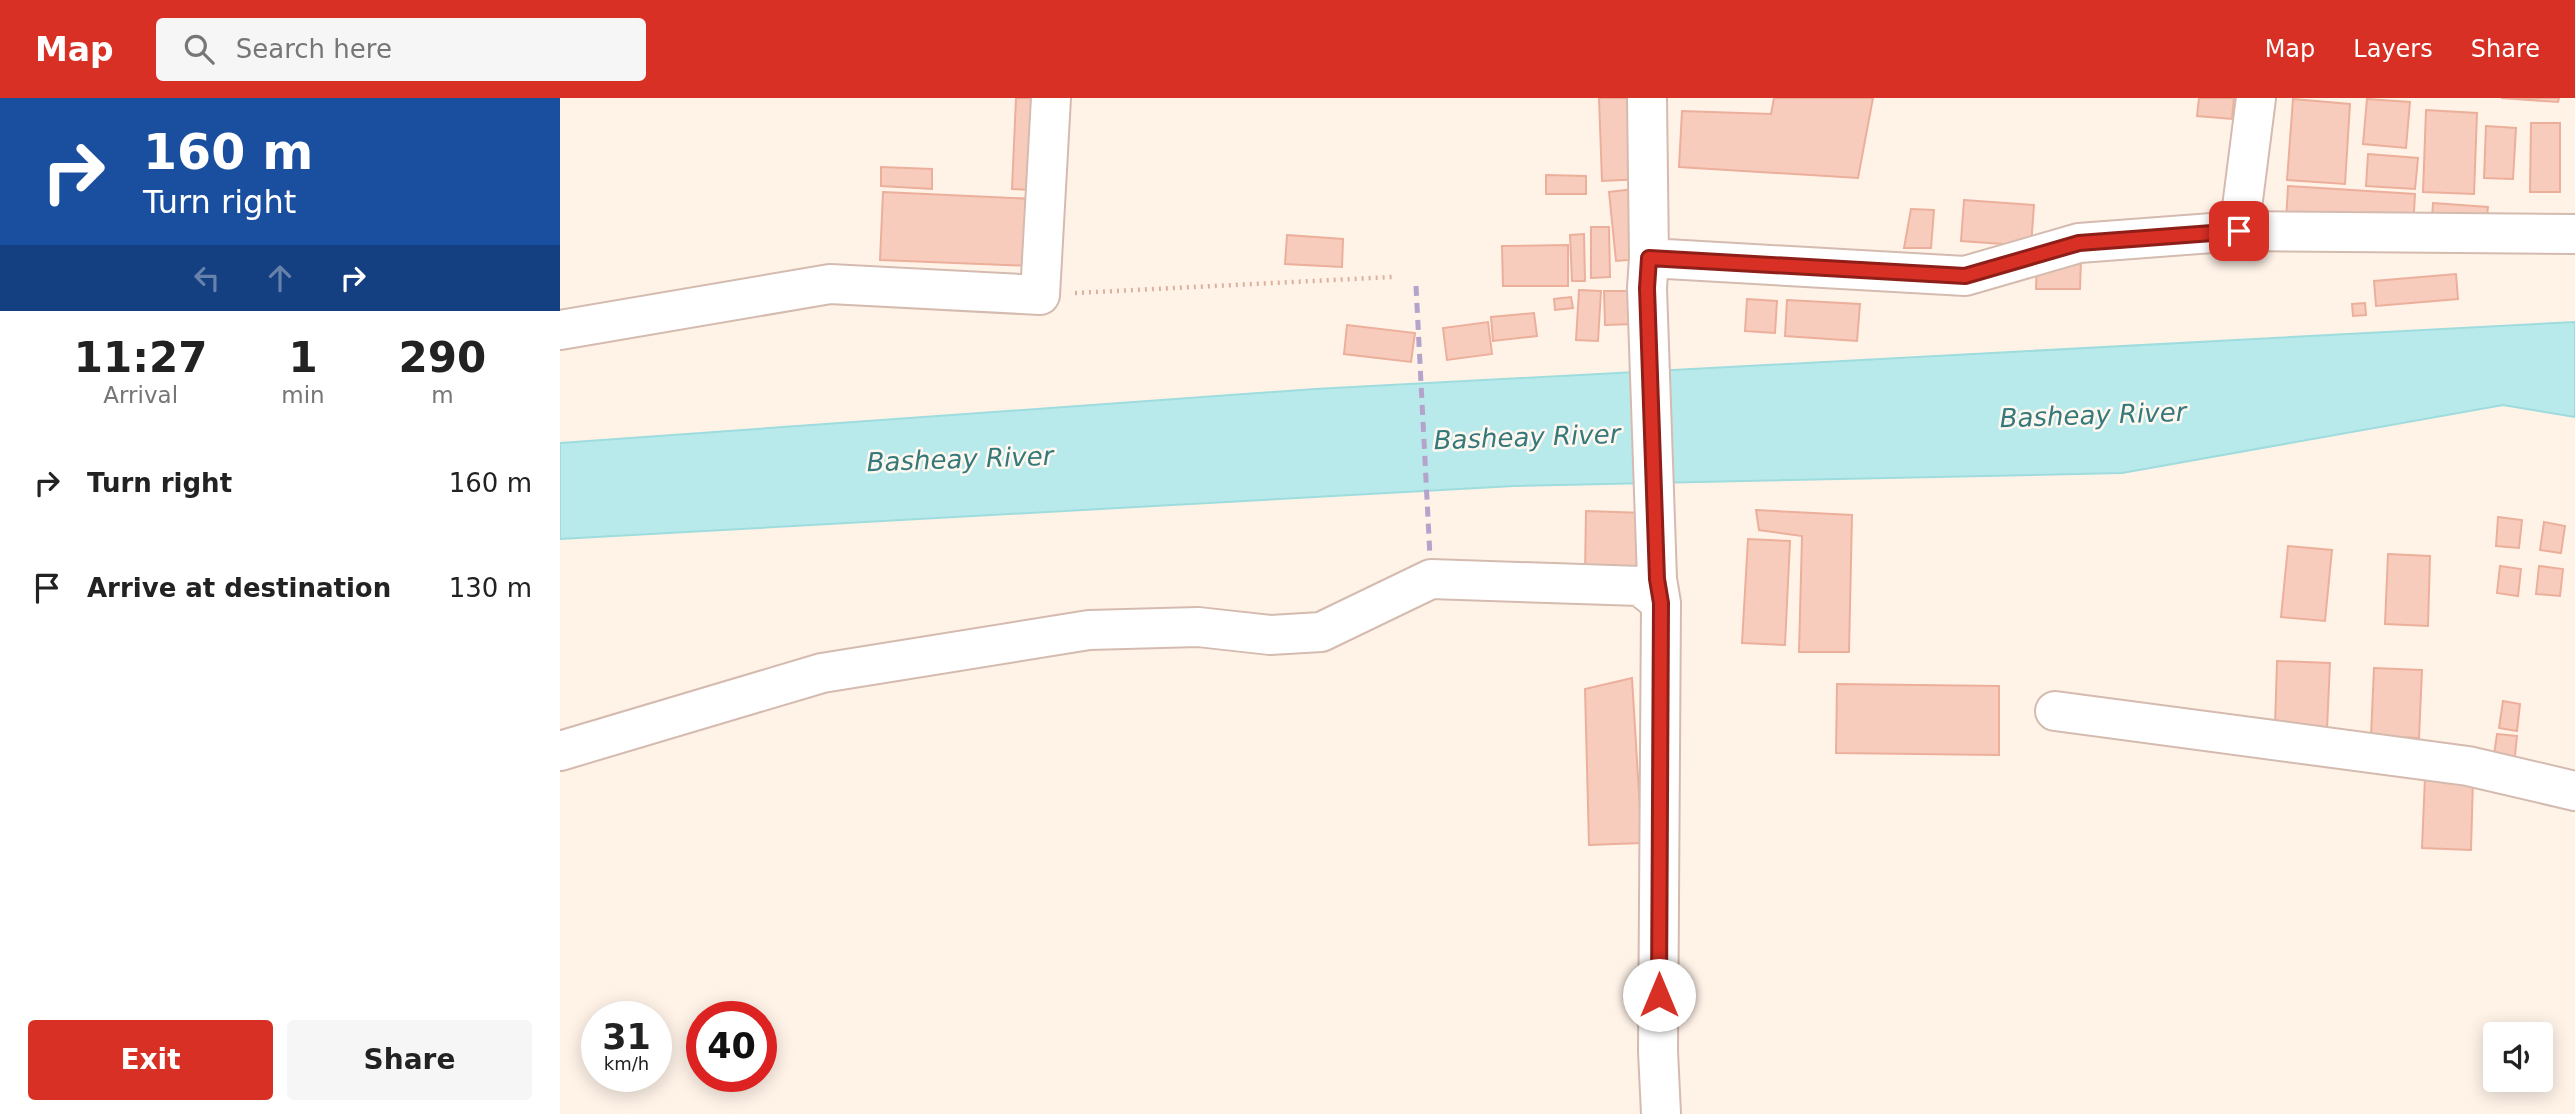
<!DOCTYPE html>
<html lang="en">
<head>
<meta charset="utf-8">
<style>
  body { margin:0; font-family:"DejaVu Sans",sans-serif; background:#f6f6f6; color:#222; height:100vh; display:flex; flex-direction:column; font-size:26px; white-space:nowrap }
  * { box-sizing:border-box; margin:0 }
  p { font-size:23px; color:#767676 }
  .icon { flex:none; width:38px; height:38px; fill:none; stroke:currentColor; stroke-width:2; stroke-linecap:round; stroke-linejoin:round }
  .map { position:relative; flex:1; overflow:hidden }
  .side { display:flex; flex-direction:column; background:#fff; width:560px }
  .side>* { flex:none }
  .banner { background:#1a4fa0; color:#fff; overflow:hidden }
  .controls { position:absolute; left:1923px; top:924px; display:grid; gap:14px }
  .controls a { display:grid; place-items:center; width:70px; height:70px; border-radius:7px; background:#fff; box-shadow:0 4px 18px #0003; font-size:35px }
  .speed { position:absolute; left:21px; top:903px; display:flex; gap:14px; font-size:35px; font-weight:700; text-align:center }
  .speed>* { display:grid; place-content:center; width:91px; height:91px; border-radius:50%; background:#fff; box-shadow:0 4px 18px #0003; line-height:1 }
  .speed small { font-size:18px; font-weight:400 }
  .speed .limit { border:10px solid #d22; background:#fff; color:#111 }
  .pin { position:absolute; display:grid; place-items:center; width:60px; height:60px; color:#fff; margin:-30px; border-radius:14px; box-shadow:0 4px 10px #0006 }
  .me { position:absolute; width:77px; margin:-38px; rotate:0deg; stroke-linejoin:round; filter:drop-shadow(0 0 5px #0008) }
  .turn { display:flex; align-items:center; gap:24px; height:147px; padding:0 28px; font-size:32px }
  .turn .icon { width:91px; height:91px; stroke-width:2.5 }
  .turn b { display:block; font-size:49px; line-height:60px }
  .lanes { display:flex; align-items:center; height:66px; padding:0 28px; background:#0003; justify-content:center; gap:35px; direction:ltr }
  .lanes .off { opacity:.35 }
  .eta { display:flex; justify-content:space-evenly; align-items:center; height:119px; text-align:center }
  .eta b { font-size:42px; font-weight:800; line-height:49px }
  .action { display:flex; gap:14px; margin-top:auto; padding:14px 28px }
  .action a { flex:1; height:80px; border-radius:7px; background:#d93025; color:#fff; font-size:28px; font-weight:800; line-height:80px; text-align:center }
  .action a+a { background:#f6f6f6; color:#222 }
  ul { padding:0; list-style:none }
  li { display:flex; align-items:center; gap:21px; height:105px; padding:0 28px }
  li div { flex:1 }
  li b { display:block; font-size:26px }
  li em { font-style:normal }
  header { display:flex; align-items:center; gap:42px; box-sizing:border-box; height:98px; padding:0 35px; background:#d93025; color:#fff }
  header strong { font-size:33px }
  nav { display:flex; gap:38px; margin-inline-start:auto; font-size:24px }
  .search { width:490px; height:63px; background:#f6f6f6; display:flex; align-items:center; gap:18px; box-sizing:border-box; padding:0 24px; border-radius:7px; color:#767676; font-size:26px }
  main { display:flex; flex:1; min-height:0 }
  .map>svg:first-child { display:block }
  .water { fill:#b9eaeb; stroke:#9edcde; stroke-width:2 }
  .building { fill:#f7ccbc; stroke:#ecaf9b; stroke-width:2 }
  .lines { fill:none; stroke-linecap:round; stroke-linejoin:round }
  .minor-casing { stroke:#d5bbaf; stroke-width:42 }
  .path { stroke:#ddaf9e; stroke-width:4.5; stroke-dasharray:2 5; stroke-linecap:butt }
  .minor { stroke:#fff; stroke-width:38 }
  .rail { stroke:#b4a3cb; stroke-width:5; stroke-dasharray:10 7; stroke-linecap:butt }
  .route-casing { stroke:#8d1f18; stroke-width:18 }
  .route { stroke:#d93025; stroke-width:12 }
  .labels { text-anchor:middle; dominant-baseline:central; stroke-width:5; stroke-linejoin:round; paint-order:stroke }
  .water-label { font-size:26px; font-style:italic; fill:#36797b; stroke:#fff8f1 }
</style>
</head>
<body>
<header>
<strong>Map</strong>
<div class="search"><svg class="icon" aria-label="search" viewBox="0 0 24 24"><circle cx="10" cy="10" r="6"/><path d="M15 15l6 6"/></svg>Search here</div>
<nav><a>Map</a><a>Layers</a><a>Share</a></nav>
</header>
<main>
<section class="side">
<div class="banner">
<div class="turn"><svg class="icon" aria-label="right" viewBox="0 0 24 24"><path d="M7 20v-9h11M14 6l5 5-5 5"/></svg><div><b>160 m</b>Turn right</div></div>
<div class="lanes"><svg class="icon off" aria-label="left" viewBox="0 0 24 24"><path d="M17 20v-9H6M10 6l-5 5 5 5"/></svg><svg class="icon off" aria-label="ahead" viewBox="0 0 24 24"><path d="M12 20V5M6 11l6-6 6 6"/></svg><svg class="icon" aria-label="right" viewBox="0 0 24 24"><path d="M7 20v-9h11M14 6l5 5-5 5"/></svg></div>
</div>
<div class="eta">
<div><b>11:27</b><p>Arrival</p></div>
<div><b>1</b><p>min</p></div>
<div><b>290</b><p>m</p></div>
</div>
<ul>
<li><svg class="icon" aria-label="right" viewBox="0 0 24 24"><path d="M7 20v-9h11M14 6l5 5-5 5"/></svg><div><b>Turn right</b></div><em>160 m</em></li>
<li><svg class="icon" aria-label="arrive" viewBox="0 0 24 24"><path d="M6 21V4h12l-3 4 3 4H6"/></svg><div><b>Arrive at destination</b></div><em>130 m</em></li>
</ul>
<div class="action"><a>Exit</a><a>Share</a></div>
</section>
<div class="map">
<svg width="2015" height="1016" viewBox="0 0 2015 1016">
  <rect width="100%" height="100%" fill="#fff3e8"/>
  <!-- water -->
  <path class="water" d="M 2015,224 L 2015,319 L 1943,307 L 1562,375 L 954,388 L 0,441 L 0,345 L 755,291 Z"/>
  <!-- building -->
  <path class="building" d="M 456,0 L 481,0 L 476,92 L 452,91 Z
    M 1039,0 L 1080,0 L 1083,81 L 1042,83 Z
    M 1214,0 L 1313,0 L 1298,80 L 1119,69 L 1122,13 L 1211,16 Z
    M 1639,0 L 1674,0 L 1672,21 L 1637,18 Z
    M 1941,0 L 1999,0 L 1998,4 Z
    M 1733,1 L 1790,6 L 1785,86 L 1727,82 Z
    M 1807,1 L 1850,4 L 1846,50 L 1803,46 Z
    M 1866,12 L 1917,15 L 1914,96 L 1863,94 Z
    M 1971,25 L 2000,25 L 2000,94 L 1970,94 Z
    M 1926,28 L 1956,30 L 1953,81 L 1924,80 Z
    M 1808,56 L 1858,60 L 1855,91 L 1806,88 Z
    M 321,69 L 372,71 L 372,91 L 321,88 Z
    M 986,77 L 1026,78 L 1026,96 L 986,96 Z
    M 1728,88 L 1855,96 L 1852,147 L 1725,140 Z
    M 1074,91 L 1080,161 L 1056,163 L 1049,94 Z
    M 323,94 L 475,101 L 472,168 L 320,162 Z
    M 1404,102 L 1474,107 L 1471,148 L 1401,143 Z
    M 1873,105 L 1928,109 L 1925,137 L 1871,133 Z
    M 1351,111 L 1374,112 L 1371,150 L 1344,150 Z
    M 1031,129 L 1049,129 L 1050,179 L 1031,180 Z
    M 1024,136 L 1025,183 L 1012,183 L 1010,137 Z
    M 727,137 L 783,141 L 782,169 L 725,166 Z
    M 1008,147 L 1008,188 L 943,188 L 942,148 Z
    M 1477,161 L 1521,161 L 1520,191 L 1476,191 Z
    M 1896,176 L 1898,201 L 1816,208 L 1814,183 Z
    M 1019,192 L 1041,193 L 1038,243 L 1016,242 Z
    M 1044,193 L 1073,193 L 1074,226 L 1045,227 Z
    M 1011,199 L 1013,210 L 995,212 L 994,201 Z
    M 1187,201 L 1217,203 L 1215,235 L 1185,233 Z
    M 1227,202 L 1300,206 L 1297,243 L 1225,238 Z
    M 1805,205 L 1806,217 L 1793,218 L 1792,206 Z
    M 974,215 L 977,238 L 933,243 L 931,219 Z
    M 928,224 L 932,256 L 887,262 L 883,230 Z
    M 787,227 L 855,235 L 851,264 L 784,256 Z
    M 1196,412 L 1292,417 L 1289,554 L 1239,554 L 1242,438 L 1199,432 Z
    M 1026,413 L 1085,415 L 1084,477 L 1025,475 Z
    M 1938,419 L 1962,422 L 1959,450 L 1936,448 Z
    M 1984,424 L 2005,428 L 2001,455 L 1980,452 Z
    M 1188,441 L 1230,443 L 1225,547 L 1182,545 Z
    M 1728,448 L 1772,452 L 1765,523 L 1721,519 Z
    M 1828,456 L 1870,458 L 1868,528 L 1825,526 Z
    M 1940,468 L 1961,471 L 1958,498 L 1937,495 Z
    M 1979,468 L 2003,471 L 2000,498 L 1976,496 Z
    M 1717,563 L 1770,565 L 1767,631 L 1715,629 Z
    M 1814,570 L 1862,572 L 1859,640 L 1811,638 Z
    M 1072,580 L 1082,745 L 1029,747 L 1025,591 Z
    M 1277,586 L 1439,588 L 1439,657 L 1276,655 Z
    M 1943,603 L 1960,606 L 1957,633 L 1939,630 Z
    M 1937,636 L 1957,638 L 1954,667 L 1933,664 Z
    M 1865,679 L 1913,680 L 1911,752 L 1862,750 Z"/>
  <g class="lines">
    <defs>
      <path id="minor" d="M 1087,0 L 1089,160 L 1087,190 L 1097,481 L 1101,505 L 1098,953 L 1101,1016
        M 1696,0 L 1679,133 L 2015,136
        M 1089,160 L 1405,178 L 1519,145 L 1679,133
        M 0,232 L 270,186 L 480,197 L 491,0
        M 1495,613 L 1908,668 L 2015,693
        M 0,653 L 262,575 L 529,532 L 638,529 L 710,537 L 761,534 L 871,481 L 1080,488 L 1101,505"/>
    </defs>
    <!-- minor casing -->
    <use href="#minor" class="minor-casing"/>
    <!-- path -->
    <path class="path" d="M 515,195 L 832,179"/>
    <!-- minor -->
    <use href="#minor" class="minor"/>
    <!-- rail -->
    <path class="rail" d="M 856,188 L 870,459"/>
  </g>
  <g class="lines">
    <defs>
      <path id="route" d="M 1099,897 L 1101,505 L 1097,481 L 1087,190 L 1089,160 L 1405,178 L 1519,145 L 1679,133"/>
    </defs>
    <!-- route casing -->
    <use href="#route" class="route-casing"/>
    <!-- route -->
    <use href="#route" class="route"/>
  </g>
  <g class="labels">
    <!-- water labels -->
    <g class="water-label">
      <text transform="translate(1533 317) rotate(-2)">Basheay River</text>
      <text transform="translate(967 339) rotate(-2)">Basheay River</text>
      <text transform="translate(400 361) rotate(-2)">Basheay River</text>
    </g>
  </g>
</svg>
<div class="controls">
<a><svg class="icon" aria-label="sound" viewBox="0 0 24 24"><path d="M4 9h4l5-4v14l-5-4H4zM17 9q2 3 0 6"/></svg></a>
</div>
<div class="speed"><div>31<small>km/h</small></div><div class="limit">40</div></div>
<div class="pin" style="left:1679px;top:133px;background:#d93025"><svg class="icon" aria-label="arrive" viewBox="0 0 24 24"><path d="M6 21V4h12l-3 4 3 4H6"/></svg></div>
<svg class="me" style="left:1099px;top:897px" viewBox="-20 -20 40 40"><circle r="19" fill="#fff"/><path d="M0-13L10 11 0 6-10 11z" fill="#d93025"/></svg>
</div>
</main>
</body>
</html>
